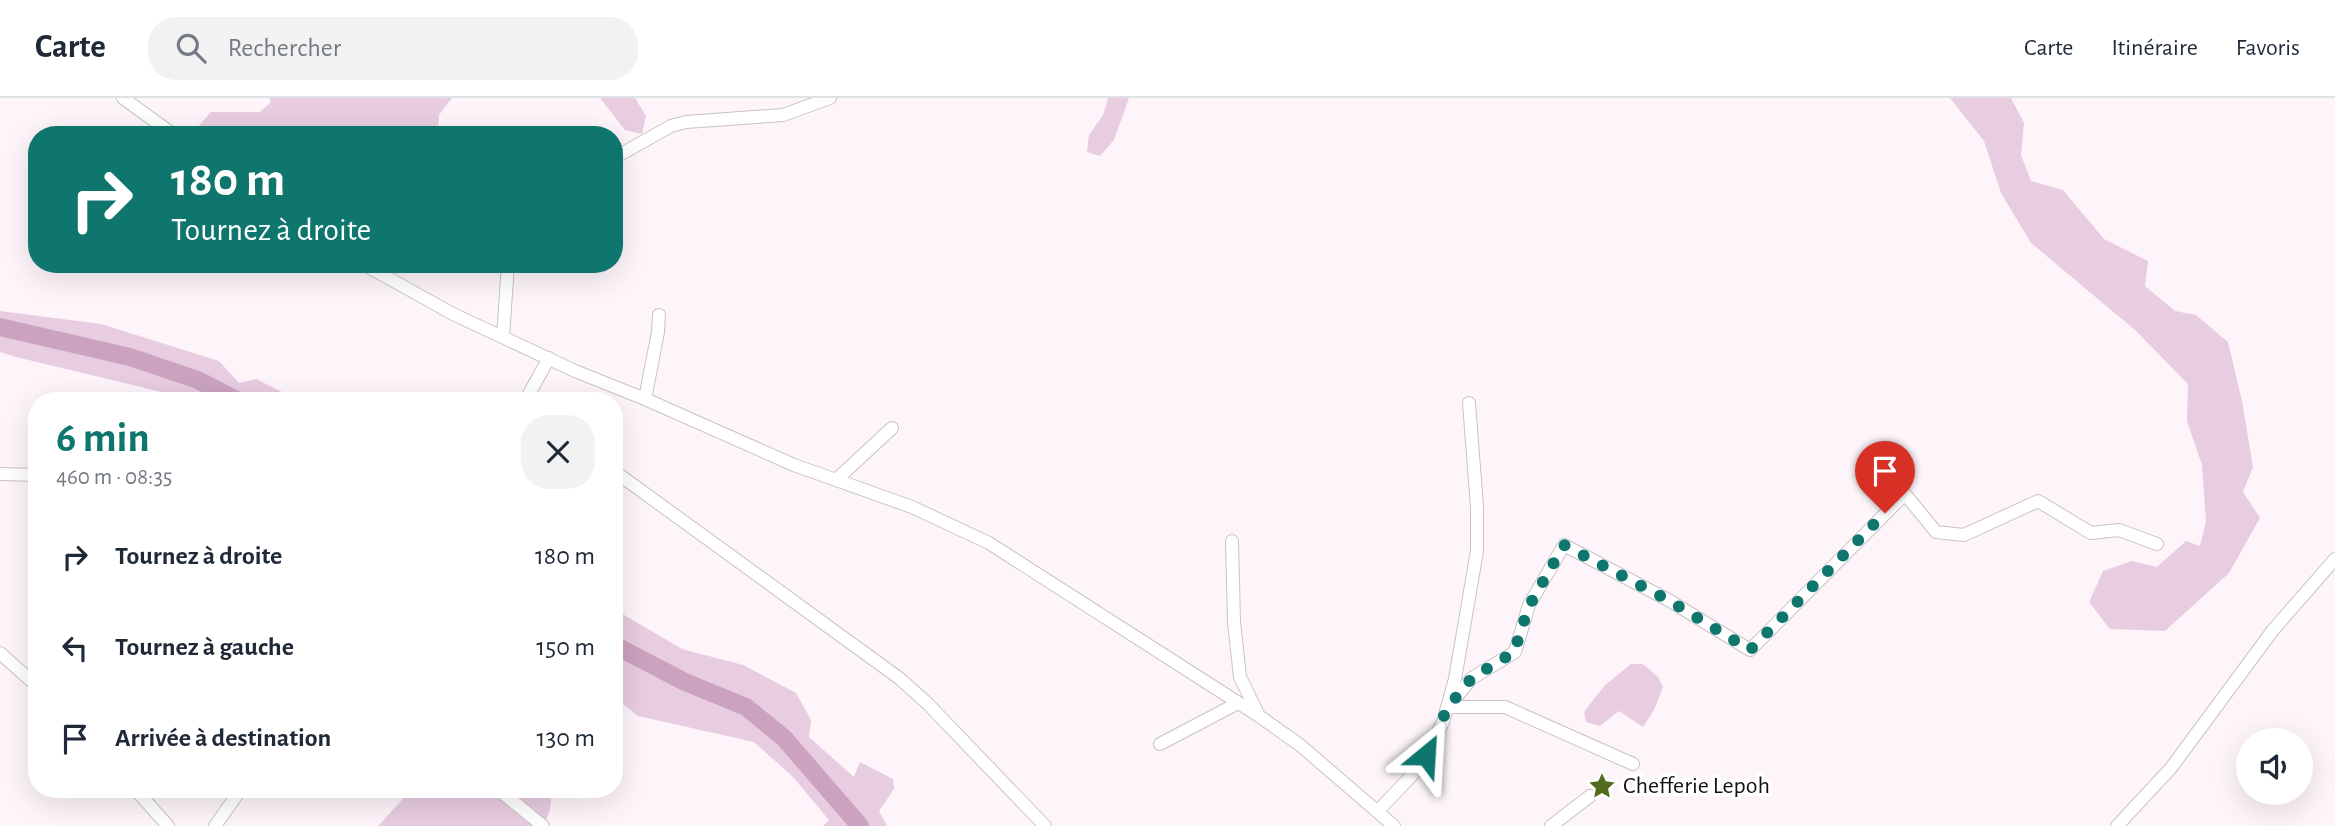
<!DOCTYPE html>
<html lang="fr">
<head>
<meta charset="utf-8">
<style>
  body { margin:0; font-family:"Alegreya Sans",sans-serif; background:#f2f2f3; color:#1f2937; height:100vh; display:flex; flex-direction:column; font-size:26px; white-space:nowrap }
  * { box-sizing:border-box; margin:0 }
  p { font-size:23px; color:#747a83 }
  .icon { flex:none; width:38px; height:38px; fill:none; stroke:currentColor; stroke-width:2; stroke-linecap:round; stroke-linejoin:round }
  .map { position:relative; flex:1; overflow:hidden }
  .panel { position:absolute; left:28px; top:294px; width:595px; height:406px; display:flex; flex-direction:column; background:#fff; border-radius:28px; box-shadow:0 7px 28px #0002 }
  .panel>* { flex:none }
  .top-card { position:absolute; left:28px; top:28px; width:595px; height:147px; border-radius:28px; box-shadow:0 7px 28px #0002; background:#0f766e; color:#fff; overflow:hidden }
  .controls { position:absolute; left:2236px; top:630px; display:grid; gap:14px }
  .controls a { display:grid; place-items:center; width:77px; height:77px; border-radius:50%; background:#fff; box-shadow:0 7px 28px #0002; font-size:35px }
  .pin { position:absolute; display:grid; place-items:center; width:60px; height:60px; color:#fff; margin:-72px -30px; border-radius:50% 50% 50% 0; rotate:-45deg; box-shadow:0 0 7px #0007 }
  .pin .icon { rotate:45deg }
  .me { position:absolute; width:77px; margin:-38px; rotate:27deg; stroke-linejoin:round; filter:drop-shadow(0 0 5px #0008) }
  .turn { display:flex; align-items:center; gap:24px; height:147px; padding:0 28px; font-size:32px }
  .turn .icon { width:91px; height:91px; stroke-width:2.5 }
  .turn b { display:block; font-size:49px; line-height:60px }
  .round { display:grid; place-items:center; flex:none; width:74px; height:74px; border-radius:28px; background:#f2f2f3 }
  .headline { display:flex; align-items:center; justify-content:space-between; height:119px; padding:0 28px }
  h1 { font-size:42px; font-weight:600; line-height:52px; color:#0f766e }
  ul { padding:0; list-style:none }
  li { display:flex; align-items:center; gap:21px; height:91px; padding:0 28px }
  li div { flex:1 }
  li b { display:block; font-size:26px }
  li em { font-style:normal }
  header { display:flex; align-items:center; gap:42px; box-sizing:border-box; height:98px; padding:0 35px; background:#fff; border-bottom:2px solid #e0e1e3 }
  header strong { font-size:33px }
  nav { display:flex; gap:38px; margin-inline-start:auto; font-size:24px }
  .search { width:490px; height:63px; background:#f2f2f3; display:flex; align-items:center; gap:18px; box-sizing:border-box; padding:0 24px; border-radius:28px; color:#747a83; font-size:26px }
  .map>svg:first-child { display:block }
  .green { fill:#e8cce0 }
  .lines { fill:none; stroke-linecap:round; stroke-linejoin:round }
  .river { stroke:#cba3c0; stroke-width:18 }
  .minor-casing { stroke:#c9c2c7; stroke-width:14 }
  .minor { stroke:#fff; stroke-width:12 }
  .route { stroke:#0f766e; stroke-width:12; stroke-dasharray:0 21.6 }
  .labels { text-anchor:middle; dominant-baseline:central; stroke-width:7; stroke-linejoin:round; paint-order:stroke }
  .poi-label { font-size:24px; fill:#151214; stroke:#fff; text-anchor:start }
</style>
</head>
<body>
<header>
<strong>Carte</strong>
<div class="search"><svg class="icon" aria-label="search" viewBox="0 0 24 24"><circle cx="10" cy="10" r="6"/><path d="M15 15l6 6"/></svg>Rechercher</div>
<nav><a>Carte</a><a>Itinéraire</a><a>Favoris</a></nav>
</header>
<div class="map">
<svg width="2335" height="728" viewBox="0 0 2335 728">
  <rect width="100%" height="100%" fill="#fdf5fa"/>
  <!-- green -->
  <path class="green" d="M 269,0 L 452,0 L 439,17 L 438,37 L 202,37 L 195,32 L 211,14 L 260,14 L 271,4 Z
    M 600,0 L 635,0 L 646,18 L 642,36 L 625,32 Z
    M 1108,0 L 1129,0 L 1114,42 L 1100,58 L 1087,54 L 1089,37 L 1103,17 Z
    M 1950,0 L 2011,0 L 2024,25 L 2021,57 L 2031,83 L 2063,92 L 2104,141 L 2148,163 L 2145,188 L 2175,213 L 2196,217 L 2228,244 L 2242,303 L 2253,369 L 2243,394 L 2260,420 L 2229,475 L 2165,533 L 2110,531 L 2089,504 L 2103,473 L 2132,463 L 2157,469 L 2186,443 L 2200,448 L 2206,424 L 2202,367 L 2187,323 L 2188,286 L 2135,232 L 2031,145 L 2001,95 L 1984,43 Z
    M 0,213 L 101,226 L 219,263 L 239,285 L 256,281 L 300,303 L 199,303 L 16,259 L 0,254 Z
    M 614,511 L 682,551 L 743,567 L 796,595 L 811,622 L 809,639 L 854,679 L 860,664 L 893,681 L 894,691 L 879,713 L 887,728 L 823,728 L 829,722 L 792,678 L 754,644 L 638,618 L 614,599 Z
    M 1631,566 L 1643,566 L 1658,579 L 1663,589 L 1654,612 L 1643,629 L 1619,613 L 1600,628 L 1586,624 L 1584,614 L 1605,587 Z
    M 412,691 L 552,691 L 550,712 L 544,728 L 378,728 Z"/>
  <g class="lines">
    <!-- river -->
    <path class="river" d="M 0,229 L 130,259 L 198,282 L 238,303
      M 614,547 L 685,584 L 746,609 L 784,640 L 860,728"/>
    <defs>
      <path id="minor" d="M 123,0 L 174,37
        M 614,60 L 671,28 L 686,24 L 783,17 L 830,0
        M 363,166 L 453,216 L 575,273 L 645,301 L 794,367 L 912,409 L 989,445 L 1259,618 L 1300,647 L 1394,728
        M 503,239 L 508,166
        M 645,301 L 658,234 L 659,217
        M 525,303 L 549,260
        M 614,373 L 899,580 L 928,606 L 1045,728
        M 0,376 L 37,377
        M 836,382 L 892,330
        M 1232,443 L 1234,524 L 1240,579 L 1259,618
        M 0,555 L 37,588
        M 1160,646 L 1238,605
        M 1633,666 L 1505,609 L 1448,609 L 1472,580 L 1515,554 L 1529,507 L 1564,447 L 1670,503 L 1750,552 L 1905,396 L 1936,434 L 1964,437 L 2038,403 L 2091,435 L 2119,432 L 2157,446
        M 135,691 L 168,728
        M 498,691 L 543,728
        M 1378,713 L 1414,675 L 1426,657 L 1443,624 L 1455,581 L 1477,453 L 1477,409 L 1469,305
        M 215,728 L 241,691
        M 1551,728 L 1590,698
        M 2117,728 L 2171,670 L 2273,532 L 2335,461"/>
    </defs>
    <!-- minor casing -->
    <use href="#minor" class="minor-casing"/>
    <!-- minor -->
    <use href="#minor" class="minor"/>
  </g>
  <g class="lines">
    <!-- route -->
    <path class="route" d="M 1426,657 L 1448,609 L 1472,580 L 1514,554 L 1529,508 L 1564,447 L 1670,503 L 1750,552 L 1885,415"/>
  </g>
  <!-- icons -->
  <defs>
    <symbol id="sight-bare" viewBox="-9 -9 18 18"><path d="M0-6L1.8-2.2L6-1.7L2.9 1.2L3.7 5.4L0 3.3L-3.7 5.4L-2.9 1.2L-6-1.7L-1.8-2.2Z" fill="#526c1e" stroke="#fff" stroke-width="2.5" paint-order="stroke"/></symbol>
  </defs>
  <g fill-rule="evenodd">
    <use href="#sight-bare" x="1583" y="669" width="38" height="38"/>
  </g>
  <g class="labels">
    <!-- poi labels -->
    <g class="poi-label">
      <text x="1623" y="688">Chefferie Lepoh</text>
    </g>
  </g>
</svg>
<div class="controls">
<a><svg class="icon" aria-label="sound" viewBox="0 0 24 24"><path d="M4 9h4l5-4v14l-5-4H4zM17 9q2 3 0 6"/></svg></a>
</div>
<div class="pin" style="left:1885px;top:415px;background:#d93025"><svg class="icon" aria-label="arrive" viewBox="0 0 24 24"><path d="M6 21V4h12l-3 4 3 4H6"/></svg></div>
<svg class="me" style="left:1426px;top:657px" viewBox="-20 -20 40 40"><path d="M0-17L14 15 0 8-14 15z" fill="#0f766e" stroke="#fff" stroke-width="4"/></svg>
<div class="top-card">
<div class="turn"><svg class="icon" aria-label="right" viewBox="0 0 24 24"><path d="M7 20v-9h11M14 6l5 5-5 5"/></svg><div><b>180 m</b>Tournez à droite</div></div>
</div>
<section class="panel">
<div class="headline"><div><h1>6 min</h1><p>460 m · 08:35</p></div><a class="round"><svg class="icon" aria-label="close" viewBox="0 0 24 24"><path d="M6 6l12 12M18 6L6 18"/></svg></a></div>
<ul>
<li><svg class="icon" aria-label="right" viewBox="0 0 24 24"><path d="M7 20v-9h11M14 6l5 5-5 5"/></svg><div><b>Tournez à droite</b></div><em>180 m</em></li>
<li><svg class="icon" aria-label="left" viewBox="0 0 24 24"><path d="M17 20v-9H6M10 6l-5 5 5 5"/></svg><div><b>Tournez à gauche</b></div><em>150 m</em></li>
<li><svg class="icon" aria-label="arrive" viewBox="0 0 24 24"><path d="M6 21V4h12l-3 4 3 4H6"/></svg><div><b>Arrivée à destination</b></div><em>130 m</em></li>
</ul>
</section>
</div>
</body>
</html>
